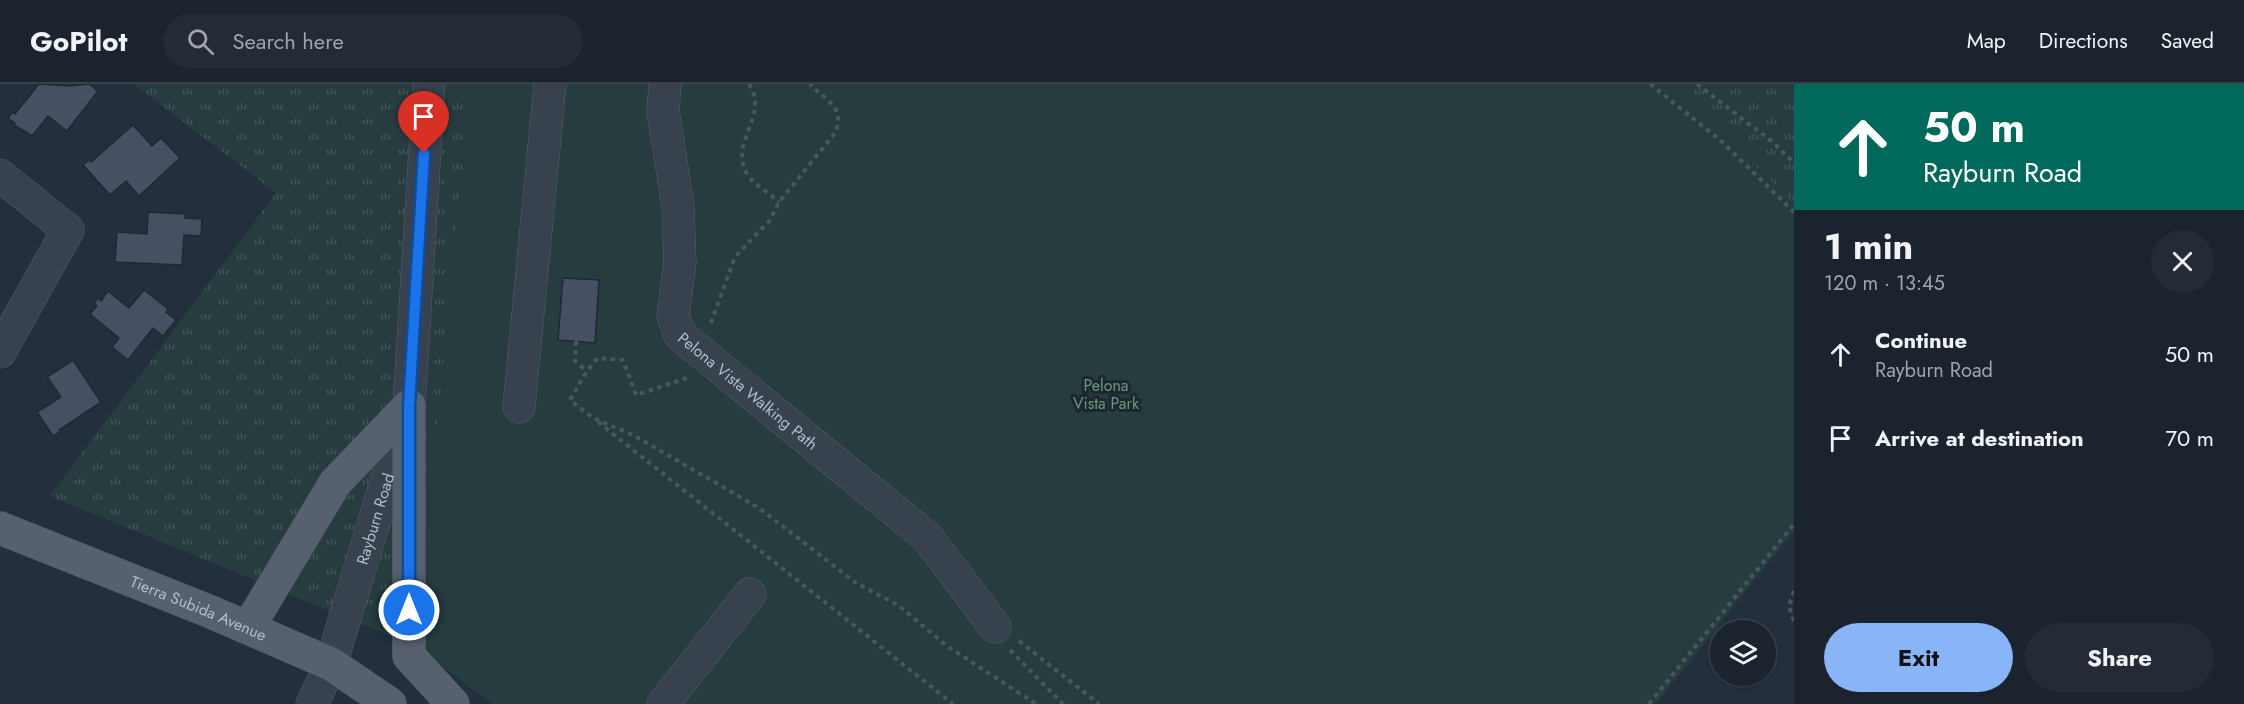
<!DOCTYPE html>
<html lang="en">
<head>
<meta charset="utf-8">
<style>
  body { margin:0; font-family:Jost,sans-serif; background:#242b36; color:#f1f3f6; height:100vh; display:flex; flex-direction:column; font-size:22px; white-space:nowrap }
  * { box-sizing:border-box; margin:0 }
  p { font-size:20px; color:#a0a4aa }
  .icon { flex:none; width:33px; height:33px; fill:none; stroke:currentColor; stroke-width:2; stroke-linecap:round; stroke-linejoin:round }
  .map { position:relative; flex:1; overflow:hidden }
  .drawer { display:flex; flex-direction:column; background:#1b232e; width:450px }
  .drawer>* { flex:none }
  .top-card { background:#00695c; color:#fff; overflow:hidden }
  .buttons { position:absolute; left:1710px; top:536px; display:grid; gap:12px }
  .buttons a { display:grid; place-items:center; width:66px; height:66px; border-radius:50%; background:#1b232e; box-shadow:0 2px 4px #0004,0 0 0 2px #39404a; font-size:30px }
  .pin { position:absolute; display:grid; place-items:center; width:51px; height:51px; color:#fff; margin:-62px -26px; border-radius:50% 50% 50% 0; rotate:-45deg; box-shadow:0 0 6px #0007 }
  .pin .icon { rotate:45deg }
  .me { position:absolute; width:66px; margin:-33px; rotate:0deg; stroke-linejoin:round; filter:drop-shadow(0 0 4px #0008) }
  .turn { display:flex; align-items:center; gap:21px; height:126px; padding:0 30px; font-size:27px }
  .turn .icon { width:78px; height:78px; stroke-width:2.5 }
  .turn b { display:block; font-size:42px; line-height:51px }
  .round { display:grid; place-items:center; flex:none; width:63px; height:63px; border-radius:32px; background:#242b36 }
  .summary { display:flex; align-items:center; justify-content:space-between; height:102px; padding:0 30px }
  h1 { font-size:36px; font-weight:700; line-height:45px }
  .primary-button { display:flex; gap:12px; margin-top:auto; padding:12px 30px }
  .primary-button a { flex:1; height:69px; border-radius:36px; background:#8ab4f8; color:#111; font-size:24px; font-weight:700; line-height:69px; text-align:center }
  .primary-button a+a { background:#242b36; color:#f1f3f6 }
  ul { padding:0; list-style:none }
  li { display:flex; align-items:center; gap:18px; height:84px; padding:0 30px }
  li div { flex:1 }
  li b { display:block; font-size:22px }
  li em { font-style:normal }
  header { display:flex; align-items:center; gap:36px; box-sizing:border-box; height:84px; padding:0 30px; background:#1b232e; border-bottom:2px solid #39404a }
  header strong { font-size:28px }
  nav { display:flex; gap:33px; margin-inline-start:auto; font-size:21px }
  .search { width:420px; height:54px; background:#242b36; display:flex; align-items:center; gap:15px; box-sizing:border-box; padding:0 21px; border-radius:33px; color:#a0a4aa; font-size:22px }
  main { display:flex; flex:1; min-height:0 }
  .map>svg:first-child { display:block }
  .grass { fill:url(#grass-tufts) }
  .park { fill:#263c3f }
  .building { fill:#455162; stroke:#1f2835; stroke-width:1.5 }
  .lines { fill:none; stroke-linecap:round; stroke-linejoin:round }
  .minor-casing { stroke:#565f6c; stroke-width:33 }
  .major-casing { stroke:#414a57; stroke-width:34 }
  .path { stroke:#44595c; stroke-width:4; stroke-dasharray:4.5 4.5; stroke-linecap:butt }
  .minor { stroke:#38414e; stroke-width:32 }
  .major { stroke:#56606e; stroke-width:33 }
  .route-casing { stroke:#114b97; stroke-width:15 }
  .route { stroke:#1a73e8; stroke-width:10 }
  .labels { text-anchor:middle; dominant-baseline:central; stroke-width:6; stroke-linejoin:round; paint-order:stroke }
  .park-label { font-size:16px; fill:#6b9a76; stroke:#1d2633 }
  .street-label { font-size:16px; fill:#b4bcc9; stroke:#1d2633 }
</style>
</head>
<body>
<header>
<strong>GoPilot</strong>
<div class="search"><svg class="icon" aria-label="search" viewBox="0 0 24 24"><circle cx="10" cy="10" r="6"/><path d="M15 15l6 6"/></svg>Search here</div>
<nav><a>Map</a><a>Directions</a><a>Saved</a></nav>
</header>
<main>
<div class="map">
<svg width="1794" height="620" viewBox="0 0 1794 620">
  <defs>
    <pattern id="grass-tufts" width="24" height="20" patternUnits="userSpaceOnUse" patternTransform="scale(1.5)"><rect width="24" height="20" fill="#263c3f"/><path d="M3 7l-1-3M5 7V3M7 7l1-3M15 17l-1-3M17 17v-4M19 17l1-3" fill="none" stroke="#435659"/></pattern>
  </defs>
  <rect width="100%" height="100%" fill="#242f3e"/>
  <!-- grass -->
  <path class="grass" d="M 134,0 L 470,0 L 417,563 L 50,412 L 276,109 Z
    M 1651,0 L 1794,0 L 1794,122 Z"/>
  <!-- park -->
  <path class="park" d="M 470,0 L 1661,0 L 1716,44 L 1794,120 L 1794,447 L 1656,620 L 492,620 L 417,563 Z"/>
  <!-- building -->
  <path class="building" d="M 39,0 L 70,2 L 89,0 L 98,7 L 67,47 L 48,32 L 32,52 L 14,41 L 15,39 L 8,34 L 13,28 L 15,30 Z
    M 133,41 L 152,62 L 161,54 L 180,74 L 139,112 L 126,97 L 110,111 L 83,81 L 89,76 L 91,78 Z
    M 148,128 L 186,130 L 185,134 L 202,135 L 201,152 L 184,151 L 182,181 L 115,178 L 117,148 L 147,150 Z
    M 563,194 L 599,196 L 595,259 L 558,256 Z
    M 144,206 L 168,225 L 166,228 L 176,236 L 163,252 L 153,244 L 128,276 L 112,263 L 119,254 L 90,230 L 97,222 L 94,219 L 98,214 L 101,217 L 108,207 L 129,224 Z
    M 73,276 L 101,318 L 59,346 L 60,348 L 53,352 L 37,328 L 61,313 L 47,293 Z"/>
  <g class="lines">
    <defs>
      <g id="minor">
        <path id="s1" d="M 665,0 L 663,27 L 678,122 L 680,179 L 673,232 L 680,251 L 927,453 L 995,543"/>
        <path d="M 0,91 L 68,146 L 0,268"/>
        <path d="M 519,323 L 550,0"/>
        <path id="s2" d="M 312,620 L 331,580 L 409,322 L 429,0"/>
        <path d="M 663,620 L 750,510"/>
      </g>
      <g id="major">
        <path d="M 409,322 L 409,572 L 453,620"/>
        <path id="s3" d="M 0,444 L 211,528 L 331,580 L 390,620"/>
        <path d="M 248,544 L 335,399 L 409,322"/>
      </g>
    </defs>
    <!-- minor casing -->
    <use href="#minor" class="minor-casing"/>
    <!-- major casing -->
    <use href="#major" class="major-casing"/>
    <!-- path -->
    <path class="path" d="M 749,0 C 771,34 724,61 750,94 C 758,103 770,110 779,118
      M 1650,0 L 1720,56 L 1794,128
      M 1697,0 L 1774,59 L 1794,79
      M 711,239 L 735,173 L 770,136 L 779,118 L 836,48 C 844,21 826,17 810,0
      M 576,257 L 575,277 L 587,287
      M 687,294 L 636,311 L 623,276 L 598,274 L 587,287 L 570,316 L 593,334 L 635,352 L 759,424 L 856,499 L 898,521 L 947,562 L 1036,620
      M 598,338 L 953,620
      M 1794,507 L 1789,522 L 1794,537
      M 1019,557 L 1099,620
      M 1010,566 L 1063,620
      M 1649,620 L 1794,440"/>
    <!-- minor -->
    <use href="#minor" class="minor"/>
    <!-- major -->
    <use href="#major" class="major"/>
  </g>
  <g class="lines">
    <defs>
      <path id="route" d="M 409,526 L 409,322 L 424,69"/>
    </defs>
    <!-- route casing -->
    <use href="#route" class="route-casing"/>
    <!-- route -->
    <use href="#route" class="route"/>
  </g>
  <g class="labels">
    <!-- park labels -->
    <g class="park-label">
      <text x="1106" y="301">Pelona<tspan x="1106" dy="18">Vista Park</tspan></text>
    </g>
    <!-- street labels -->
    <g class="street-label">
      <text stroke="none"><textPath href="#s1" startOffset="342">Pelona Vista Walking Path</textPath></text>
      <text stroke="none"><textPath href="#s2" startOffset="196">Rayburn Road</textPath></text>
      <text stroke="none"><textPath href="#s3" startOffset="214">Tierra Subida Avenue</textPath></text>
    </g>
  </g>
</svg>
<div class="buttons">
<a><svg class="icon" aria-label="layers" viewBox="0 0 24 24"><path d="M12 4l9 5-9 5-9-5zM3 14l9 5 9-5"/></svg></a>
</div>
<div class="pin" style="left:424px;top:69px;background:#d93025"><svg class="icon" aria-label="arrive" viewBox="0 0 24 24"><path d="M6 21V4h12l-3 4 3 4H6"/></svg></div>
<svg class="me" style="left:409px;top:526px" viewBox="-20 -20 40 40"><circle r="17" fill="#1a73e8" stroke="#fff" stroke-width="3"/><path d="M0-11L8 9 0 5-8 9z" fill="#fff"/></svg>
</div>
<section class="drawer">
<div class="top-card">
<div class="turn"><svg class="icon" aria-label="ahead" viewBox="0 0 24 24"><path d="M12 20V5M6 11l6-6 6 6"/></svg><div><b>50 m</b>Rayburn Road</div></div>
</div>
<div class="summary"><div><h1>1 min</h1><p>120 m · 13:45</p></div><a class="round"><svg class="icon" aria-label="close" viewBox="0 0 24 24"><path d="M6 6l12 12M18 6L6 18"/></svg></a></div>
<ul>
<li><svg class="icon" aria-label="ahead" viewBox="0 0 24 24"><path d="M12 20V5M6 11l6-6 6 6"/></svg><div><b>Continue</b><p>Rayburn Road</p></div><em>50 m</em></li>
<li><svg class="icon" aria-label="arrive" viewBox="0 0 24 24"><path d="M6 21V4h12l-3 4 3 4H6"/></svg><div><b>Arrive at destination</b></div><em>70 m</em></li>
</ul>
<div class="primary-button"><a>Exit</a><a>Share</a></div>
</section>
</main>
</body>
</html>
